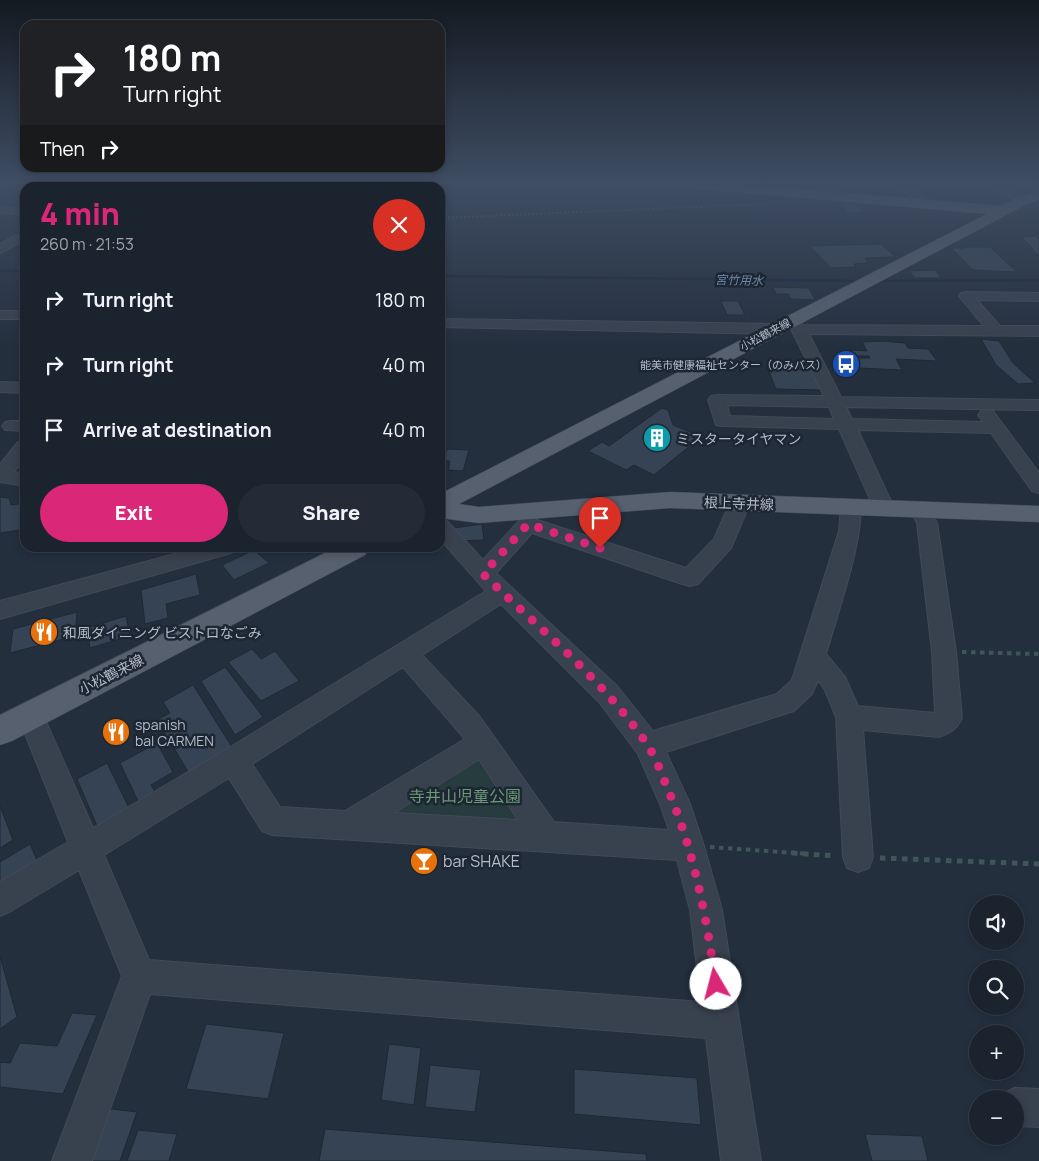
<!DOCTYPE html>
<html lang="en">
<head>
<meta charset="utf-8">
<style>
  body { margin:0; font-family:Manrope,"Noto Sans JP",sans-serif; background:#242b36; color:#f1f3f6; height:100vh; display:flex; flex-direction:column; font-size:19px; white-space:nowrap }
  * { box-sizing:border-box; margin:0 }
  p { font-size:16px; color:#a0a4aa }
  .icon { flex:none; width:28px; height:28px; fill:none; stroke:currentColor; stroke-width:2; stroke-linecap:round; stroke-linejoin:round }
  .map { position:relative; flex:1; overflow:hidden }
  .details { position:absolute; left:20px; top:182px; width:425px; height:370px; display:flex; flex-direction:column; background:#1b232e; border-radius:15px; box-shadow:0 2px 8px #0003,0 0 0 1px #39404a }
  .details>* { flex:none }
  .guide { position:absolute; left:20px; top:20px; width:425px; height:152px; border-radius:15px; box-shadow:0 2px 8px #0003,0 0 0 1px #39404a; background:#202124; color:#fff; overflow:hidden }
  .tools { position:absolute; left:969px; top:895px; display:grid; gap:10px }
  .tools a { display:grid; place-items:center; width:55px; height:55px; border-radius:50%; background:#1b232e; box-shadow:0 2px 8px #0003,0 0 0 1px #39404a; font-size:25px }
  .pin { position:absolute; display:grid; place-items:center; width:42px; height:42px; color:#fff; margin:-51px -21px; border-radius:50% 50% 50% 0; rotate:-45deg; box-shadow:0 0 5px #0007 }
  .pin .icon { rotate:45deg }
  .me { position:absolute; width:55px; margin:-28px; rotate:352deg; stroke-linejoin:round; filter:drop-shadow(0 0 4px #0008) }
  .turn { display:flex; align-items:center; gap:18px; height:105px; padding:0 20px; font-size:22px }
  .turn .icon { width:65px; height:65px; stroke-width:2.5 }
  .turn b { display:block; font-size:35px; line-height:42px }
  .then { display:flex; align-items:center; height:48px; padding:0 20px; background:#0003; gap:10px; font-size:19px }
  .round { display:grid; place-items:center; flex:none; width:52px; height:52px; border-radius:26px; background:#242b36 }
  .headline { display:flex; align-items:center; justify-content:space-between; height:85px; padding:0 20px }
  h1 { font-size:30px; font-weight:800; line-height:38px; color:#db2777 }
  .cta { display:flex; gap:10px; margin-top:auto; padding:10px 20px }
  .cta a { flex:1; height:58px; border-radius:30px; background:#db2777; color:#fff; font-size:20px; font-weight:800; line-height:58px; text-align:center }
  .cta a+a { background:#242b36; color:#f1f3f6 }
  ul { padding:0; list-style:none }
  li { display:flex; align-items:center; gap:15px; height:65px; padding:0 20px }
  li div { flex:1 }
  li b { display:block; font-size:19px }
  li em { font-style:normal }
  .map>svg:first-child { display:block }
  .green { fill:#263c3f }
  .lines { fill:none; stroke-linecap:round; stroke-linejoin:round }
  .stream { stroke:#17263c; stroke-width:2.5 }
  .building { fill:#364354; stroke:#1f2835 }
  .minor-casing { stroke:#414a57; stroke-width:2 }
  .major-casing { stroke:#414a57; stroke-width:1 }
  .path-far2 { stroke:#3f5557; stroke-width:2; stroke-dasharray:2 2; stroke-linecap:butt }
  .path-far1 { stroke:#3f5557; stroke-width:4; stroke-dasharray:4.5 4.5; stroke-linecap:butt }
  .path { stroke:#3f5557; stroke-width:5; stroke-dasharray:5.5 5.5; stroke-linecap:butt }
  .minor { fill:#38414e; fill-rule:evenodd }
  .major { fill:#56606e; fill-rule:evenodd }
  .route { stroke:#db2777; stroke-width:9; stroke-dasharray:0 16.2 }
  .labels { text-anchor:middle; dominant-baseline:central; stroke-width:5; stroke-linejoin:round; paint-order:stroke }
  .far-street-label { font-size:11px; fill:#b4bcc9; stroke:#1d2633 }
  .far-poi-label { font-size:11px; fill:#b4bcc9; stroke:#1d2633; text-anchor:end }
  .far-water-label { font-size:12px; font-style:italic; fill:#6d86a8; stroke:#1d2633 }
  .poi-label { font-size:14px; fill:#b4bcc9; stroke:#1d2633; text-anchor:start }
  .street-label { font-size:14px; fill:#b4bcc9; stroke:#1d2633 }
  .near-park-label { font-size:16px; fill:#6b9a76; stroke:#1d2633 }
  .near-poi-label { font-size:16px; fill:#b4bcc9; stroke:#1d2633; text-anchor:start }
</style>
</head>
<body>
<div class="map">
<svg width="1039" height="1161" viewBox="0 0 1039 1161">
  <rect width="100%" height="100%" fill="#242f3e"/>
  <!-- green -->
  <path class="green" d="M 475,754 L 526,830 L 363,822 Z"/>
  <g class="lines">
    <!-- stream -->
    <path class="stream" d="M 0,271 L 25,271
      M 440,276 L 862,281
      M 875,281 L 1039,280"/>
  </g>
  <!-- building -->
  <path class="building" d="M 838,203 L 853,203 L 864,212 L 848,213 Z
    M 1035,236 L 1039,239 L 1039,256 L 1031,249 L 1033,249 L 1021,237 Z
    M 881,244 L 896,257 L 865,258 L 868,263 L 854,264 L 856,267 L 831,268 L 810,246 Z
    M 965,247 L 990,247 L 1017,272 L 973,270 L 951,248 L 964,248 Z
    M 935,270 L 941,278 L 915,278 L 909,271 Z
    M 773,287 L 809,288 L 815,300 L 791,299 L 788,294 L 776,294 Z
    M 721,301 L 738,301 L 745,315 L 727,315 Z
    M 981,339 L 999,341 L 1013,363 L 1035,383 L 1018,384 L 996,365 Z
    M 883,341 L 905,343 L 908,348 L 928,349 L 937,361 L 896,359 L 902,370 L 859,368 L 852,365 L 850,360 L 853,358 L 870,358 L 869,356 L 854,356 L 850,354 L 850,350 L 867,351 L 862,342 Z
    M 768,369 L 812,370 L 821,390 L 776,389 Z
    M 662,408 L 668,410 L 673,425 L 695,434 L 691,445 L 654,475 L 634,465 L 626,470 L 588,451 L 602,442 L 609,446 Z
    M 447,449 L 469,450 L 463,471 L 448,470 L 450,461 L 443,461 Z
    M 0,497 L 9,498 L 11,505 L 25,503 L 25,525 L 20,530 L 0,533 Z
    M 482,524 L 484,540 L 456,541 L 454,528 Z
    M 254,550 L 269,563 L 234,580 L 222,565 Z
    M 196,574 L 200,595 L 166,604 L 168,618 L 145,624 L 141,590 Z
    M 77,612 L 75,636 L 10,653 L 13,629 Z
    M 126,616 L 130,636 L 90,648 L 87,628 Z
    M 252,649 L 261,659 L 275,651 L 299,681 L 261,701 L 228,662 Z
    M 225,667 L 263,717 L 235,735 L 201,681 Z
    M 193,685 L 235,752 L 192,778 L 157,720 L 170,713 L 163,702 Z
    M 157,743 L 173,772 L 151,785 L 156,794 L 139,803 L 120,763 Z
    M 107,763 L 133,816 L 101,835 L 77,779 Z
    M 0,806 L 13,840 L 0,848 Z
    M 30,844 L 39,865 L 0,889 L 0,862 Z
    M 0,956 L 17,1017 L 0,1029 Z
    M 72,1013 L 97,1015 L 63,1094 L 0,1087 L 0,1062 L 10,1063 L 20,1043 L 57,1046 Z
    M 206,1024 L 284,1033 L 268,1099 L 186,1089 Z
    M 389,1044 L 421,1048 L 414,1105 L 381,1100 Z
    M 430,1065 L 481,1070 L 475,1112 L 425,1107 Z
    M 574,1069 L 697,1078 L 701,1125 L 574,1114 Z
    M 95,1107 L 137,1112 L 120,1161 L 74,1161 Z
    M 325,1129 L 646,1154 L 647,1161 L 319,1161 Z
    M 138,1130 L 177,1134 L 169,1161 L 127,1161 Z
    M 865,1134 L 922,1136 L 928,1161 L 872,1161 Z"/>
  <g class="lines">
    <defs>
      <path id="minor" d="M 136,183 L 147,183 L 145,188 L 134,188 Z
        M 811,183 L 823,183 L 838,197 L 832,200 L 828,199 Z
        M 891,183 L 904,183 L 935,205 L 933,207 L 925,207 Z
        M 986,183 L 1000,183 L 1028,201 L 1022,204 L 1018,203 Z
        M 0,207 L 25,209 L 25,215 L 0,213 Z
        M 25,231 L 25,240 L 0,253 L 0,244 Z
        M 966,292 L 1039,293 L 1039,301 L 977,300 L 1000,326 L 1039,326 L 1039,336 L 809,334 L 841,397 L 1039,400 L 1039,410 L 846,407 L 852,419 L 983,422 L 978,415 L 981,411 L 987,410 L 993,411 L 1039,473 L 1039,493 L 1032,491 L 991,433 L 858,430 L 894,508 L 891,513 L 884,515 L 877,513 L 874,508 L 839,429 L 722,426 L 716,425 L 708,400 L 711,396 L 717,395 L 824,396 L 792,331 L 783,321 L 785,318 L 795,318 L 803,325 L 984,326 L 959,296 L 961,293 ZM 727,405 L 829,407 L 834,419 L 730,416 Z
        M 0,311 L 25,311 L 25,319 L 0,319 Z
        M 440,319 L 773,324 L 778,326 L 781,329 L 778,332 L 773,334 L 440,327 Z
        M 0,382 L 25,383 L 25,393 L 0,392 Z
        M 11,421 L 25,421 L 25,431 L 5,430 L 2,426 L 5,422 Z
        M 25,440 L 25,458 L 14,472 L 25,474 L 25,486 L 0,482 L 0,464 L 18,442 Z
        M 740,496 L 747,498 L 750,503 L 731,548 L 698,584 L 690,586 L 682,584 L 532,533 L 496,573 L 617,686 L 653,731 L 777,694 L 792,680 L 839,531 L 841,507 L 844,502 L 851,500 L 858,502 C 870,521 833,628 826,654 L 845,677 L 858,706 L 935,713 L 932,652 L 917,523 L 911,511 L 914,506 L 921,504 L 928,506 L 937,523 L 956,652 L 962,718 C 957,729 950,733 939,737 L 863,730 L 873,857 L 869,868 L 858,872 L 847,868 L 843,857 L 836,717 L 825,690 L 818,680 L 812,694 L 794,711 L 666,752 L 690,804 L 704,846 L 722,910 L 761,1161 L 721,1161 L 706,1038 L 150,994 L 92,1161 L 52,1161 L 122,976 L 79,870 L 11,911 L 0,916 L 0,882 L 68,842 L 18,716 L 22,708 L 31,705 L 40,708 L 93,828 L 224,751 L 486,591 L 440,539 L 440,519 L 447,521 L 483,560 L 521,519 L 528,517 L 686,568 L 714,539 L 730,503 L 733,498 ZM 501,604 L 599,702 L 638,754 L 660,804 L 669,830 L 554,822 L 480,717 L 422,655 ZM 403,667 L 465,739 L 345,811 L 280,807 L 252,764 ZM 479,759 L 518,820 L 394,813 ZM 229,778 L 262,831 L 272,835 L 677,860 L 690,910 L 701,1002 L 149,960 L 104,855 Z
        M 197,548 L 234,548 L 231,553 L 0,619 L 0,601 Z
        M 1015,1088 L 1039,1089 L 1039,1127 L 1015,1126 L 1015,1099 L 999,1099 L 1002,1094 Z"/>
      <path id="major" d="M 672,183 L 730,183 L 1001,206 L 1017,198 L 1039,191 L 1039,200 L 1027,204 L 459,504 L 479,507 L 670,492 L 1039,506 L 1039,522 L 670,508 L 479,523 L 440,518 L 440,494 L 987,214 L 678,187 Z
        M 335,548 L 369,548 L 365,555 L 12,741 L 0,745 L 0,715 Z"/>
    </defs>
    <!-- minor casing -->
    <use href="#minor" class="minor-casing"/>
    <!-- major casing -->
    <use href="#major" class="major-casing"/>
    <!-- path-far2 -->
    <path class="path-far2" d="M 99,188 L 107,183
      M 440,218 L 766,204"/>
    <!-- path-far1 -->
    <path class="path-far1" d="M 962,652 L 1039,654
      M 710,847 L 809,854"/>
    <!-- path -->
    <path class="path" d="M 792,853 L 836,856
      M 880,858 L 1039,864"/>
    <!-- minor -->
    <use href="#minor" class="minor"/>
    <!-- major -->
    <use href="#major" class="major"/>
  </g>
  <!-- sky -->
  <linearGradient id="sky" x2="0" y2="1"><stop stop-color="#141a22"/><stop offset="0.53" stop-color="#3f4d63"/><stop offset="1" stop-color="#3f4d63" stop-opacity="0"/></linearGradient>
  <rect width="1039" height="346" fill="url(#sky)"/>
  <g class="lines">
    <!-- route -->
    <path class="route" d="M 600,548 L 528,524 L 483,574 C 540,629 602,679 647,744 C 655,756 661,772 666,785 C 694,849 706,916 716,984"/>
  </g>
  <!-- icons -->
  <defs>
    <symbol id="bus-disc" viewBox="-11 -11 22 22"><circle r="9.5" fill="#1a4fb4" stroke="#1d2633"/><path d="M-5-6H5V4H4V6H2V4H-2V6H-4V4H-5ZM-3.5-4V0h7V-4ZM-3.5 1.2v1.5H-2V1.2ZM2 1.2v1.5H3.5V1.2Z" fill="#fff"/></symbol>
    <symbol id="building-disc" viewBox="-11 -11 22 22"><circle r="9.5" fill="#0f9aa8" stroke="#1d2633"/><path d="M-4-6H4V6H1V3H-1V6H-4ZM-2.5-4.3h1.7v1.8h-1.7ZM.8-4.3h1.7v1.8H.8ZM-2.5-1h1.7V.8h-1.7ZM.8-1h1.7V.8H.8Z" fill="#fff"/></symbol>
    <symbol id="restaurant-disc" viewBox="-11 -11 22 22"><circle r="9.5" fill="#e8710a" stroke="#1d2633"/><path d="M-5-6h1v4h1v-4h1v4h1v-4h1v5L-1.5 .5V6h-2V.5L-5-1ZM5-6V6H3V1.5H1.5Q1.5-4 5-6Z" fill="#fff"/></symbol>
    <symbol id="bar-disc" viewBox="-11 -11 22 22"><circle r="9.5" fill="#e8710a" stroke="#1d2633"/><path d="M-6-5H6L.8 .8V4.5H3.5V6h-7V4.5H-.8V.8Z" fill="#fff"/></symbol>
  </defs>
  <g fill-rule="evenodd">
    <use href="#bus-disc" x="830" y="348" width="32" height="32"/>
    <use href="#building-disc" x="641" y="422" width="32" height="32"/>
    <use href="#restaurant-disc" x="28" y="616" width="32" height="32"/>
    <use href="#restaurant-disc" x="100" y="716" width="32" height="32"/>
    <use href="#bar-disc" x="408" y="845" width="32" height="32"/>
  </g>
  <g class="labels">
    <!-- far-street labels -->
    <g class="far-street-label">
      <text transform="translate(765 334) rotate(-28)">小松鶴来線</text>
    </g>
    <!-- far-poi labels -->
    <g class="far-poi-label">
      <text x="827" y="364">能美市健康福祉センター（のみバス）</text>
    </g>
    <!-- far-water labels -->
    <g class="far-water-label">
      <text transform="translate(739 280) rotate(1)">宮竹用水</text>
    </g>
    <!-- poi labels -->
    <g class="poi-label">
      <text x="676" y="438">ミスタータイヤマン</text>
      <text x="63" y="632">和風ダイニング ビストロなごみ</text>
      <text x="135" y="724">spanish<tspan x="135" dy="16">bal CARMEN</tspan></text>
    </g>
    <!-- street labels -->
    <g class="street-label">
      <text transform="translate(739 503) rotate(2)">根上寺井線</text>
      <text transform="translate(111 674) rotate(-27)">小松鶴来線</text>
    </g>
    <!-- near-park labels -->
    <g class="near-park-label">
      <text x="465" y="796">寺井山児童公園</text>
    </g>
    <!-- near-poi labels -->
    <g class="near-poi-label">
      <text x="443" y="861">bar SHAKE</text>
    </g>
  </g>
</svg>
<div class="tools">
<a><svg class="icon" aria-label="sound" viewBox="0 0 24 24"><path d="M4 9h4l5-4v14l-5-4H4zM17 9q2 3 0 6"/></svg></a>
<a><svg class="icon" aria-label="search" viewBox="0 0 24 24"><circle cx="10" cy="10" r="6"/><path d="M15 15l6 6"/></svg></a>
<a>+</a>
<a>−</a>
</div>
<div class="pin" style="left:600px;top:548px;background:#d93025"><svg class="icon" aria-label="arrive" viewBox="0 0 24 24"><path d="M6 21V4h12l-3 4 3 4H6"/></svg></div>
<svg class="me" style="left:716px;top:984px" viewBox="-20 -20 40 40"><circle r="19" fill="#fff"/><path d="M0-13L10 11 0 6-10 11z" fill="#db2777"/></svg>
<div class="guide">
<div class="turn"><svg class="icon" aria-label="right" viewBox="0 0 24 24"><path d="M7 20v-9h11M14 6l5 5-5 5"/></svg><div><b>180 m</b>Turn right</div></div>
<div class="then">Then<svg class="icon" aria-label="right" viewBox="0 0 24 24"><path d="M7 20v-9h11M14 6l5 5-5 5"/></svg></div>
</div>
<section class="details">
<div class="headline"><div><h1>4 min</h1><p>260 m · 21:53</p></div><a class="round" style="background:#d93025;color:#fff"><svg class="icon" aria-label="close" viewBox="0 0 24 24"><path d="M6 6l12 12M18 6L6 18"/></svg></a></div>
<ul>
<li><svg class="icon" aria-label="right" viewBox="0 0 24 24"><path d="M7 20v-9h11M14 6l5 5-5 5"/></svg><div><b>Turn right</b></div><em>180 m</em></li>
<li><svg class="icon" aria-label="right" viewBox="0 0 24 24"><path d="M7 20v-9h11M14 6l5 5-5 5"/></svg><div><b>Turn right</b></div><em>40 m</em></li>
<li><svg class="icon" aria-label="arrive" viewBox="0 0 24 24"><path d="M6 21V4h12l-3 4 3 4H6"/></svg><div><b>Arrive at destination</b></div><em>40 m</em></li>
</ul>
<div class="cta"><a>Exit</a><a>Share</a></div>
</section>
</div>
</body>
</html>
